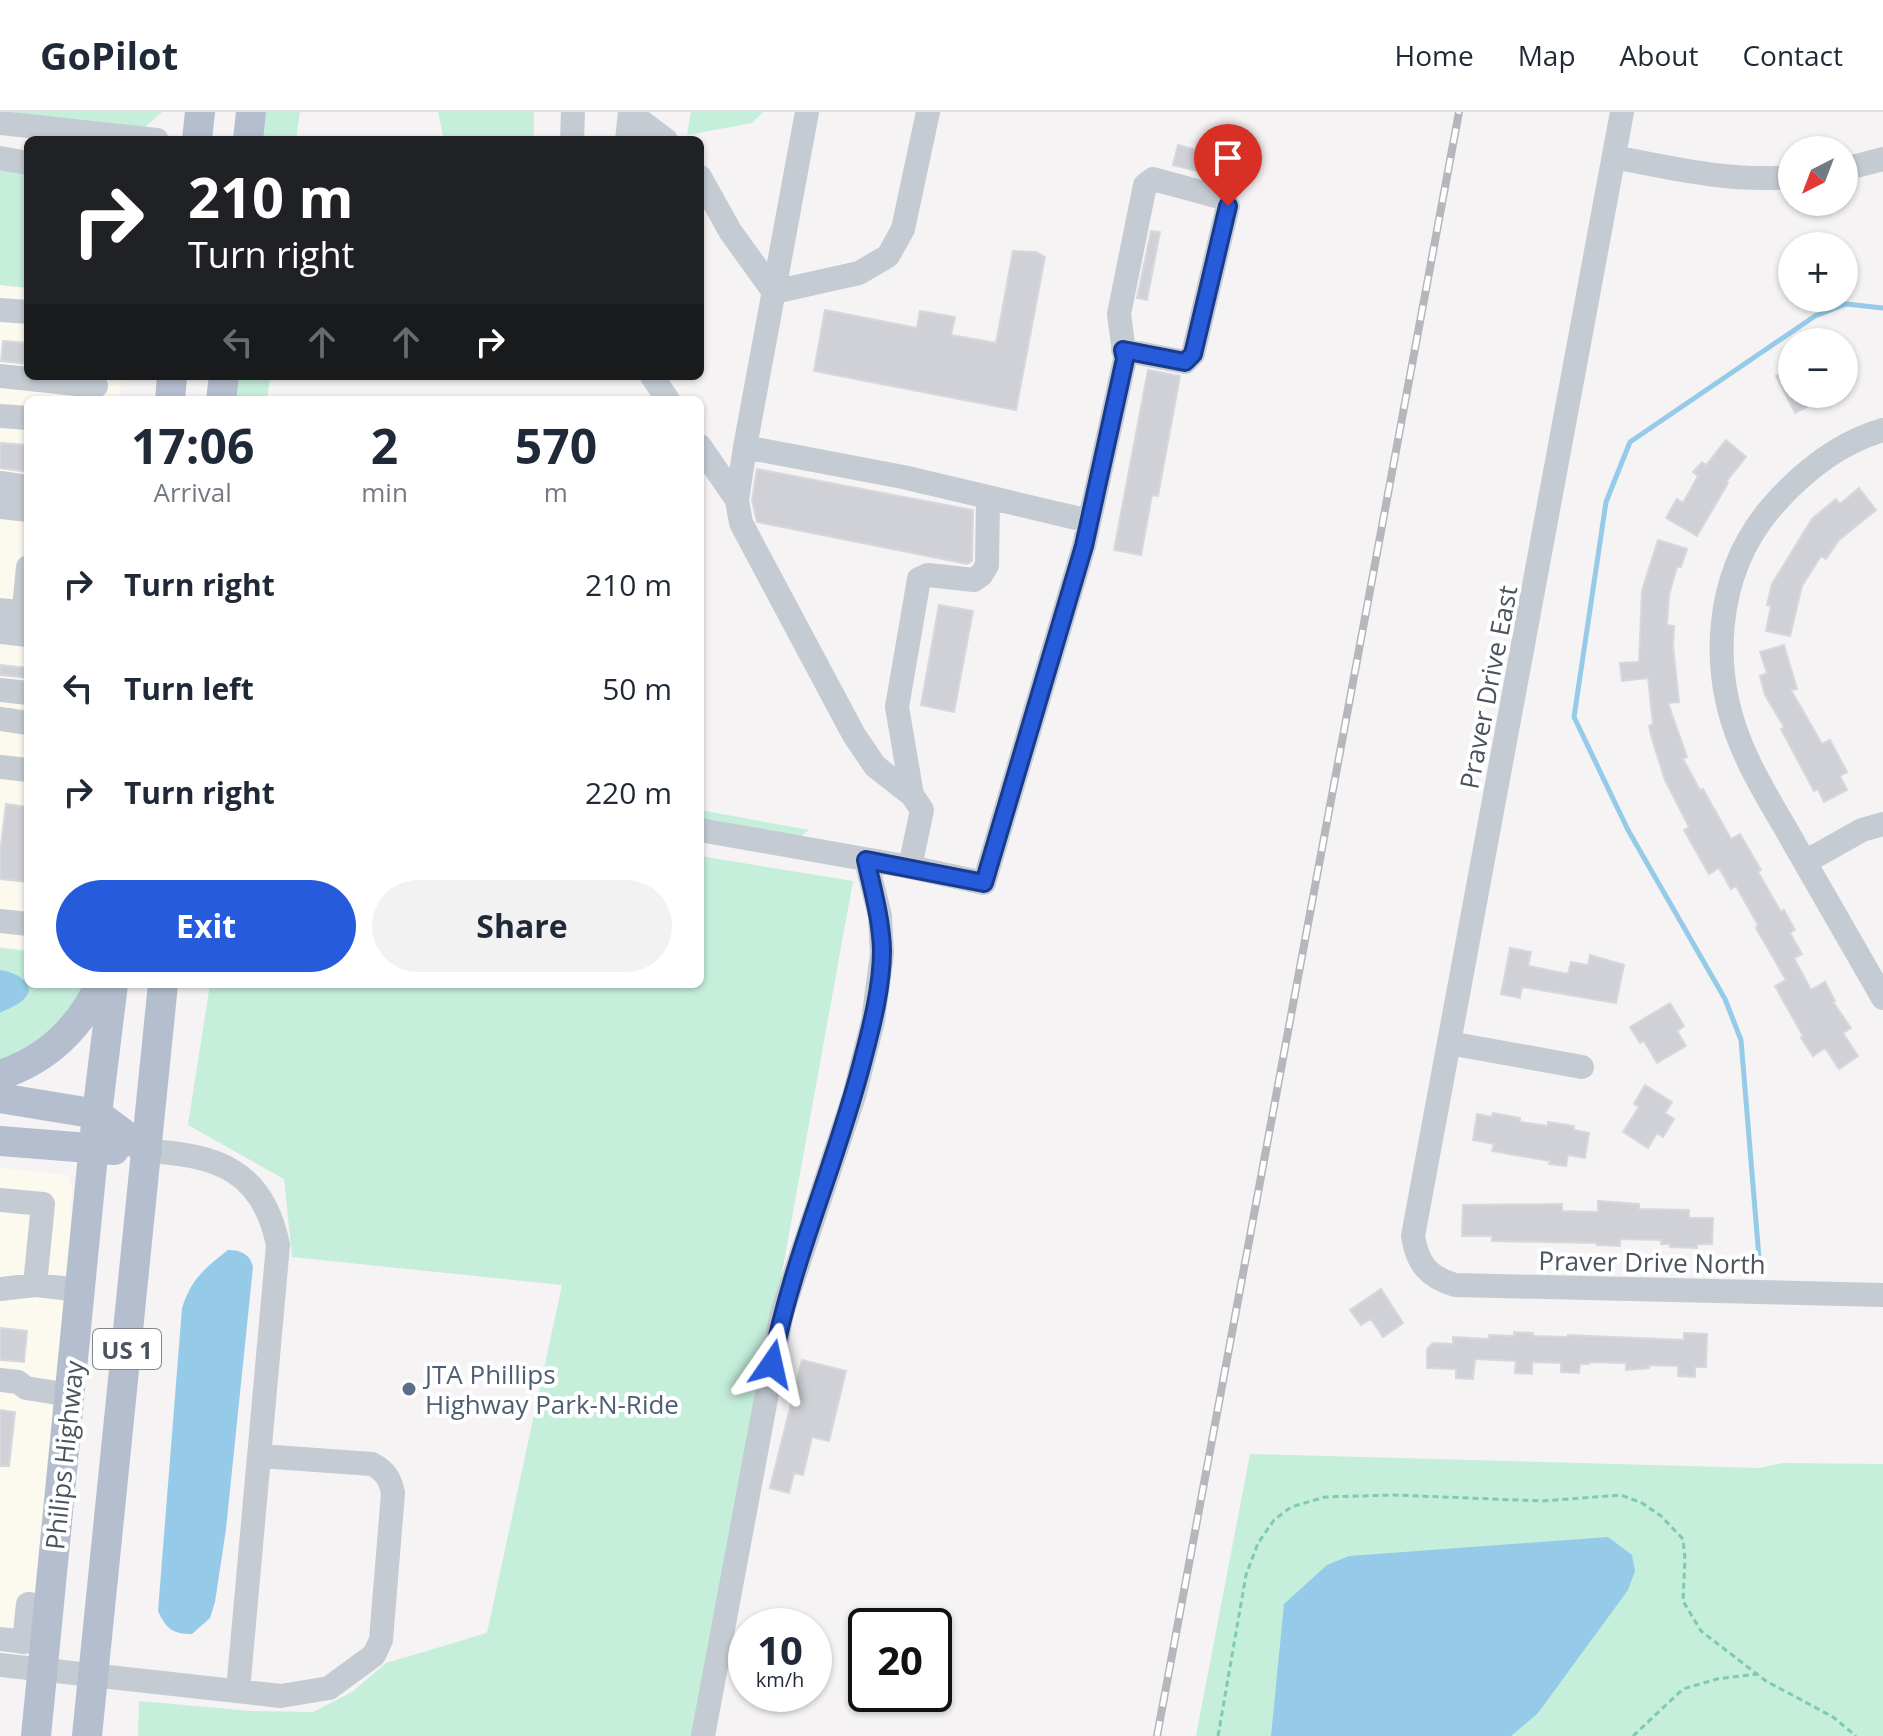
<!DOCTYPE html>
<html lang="en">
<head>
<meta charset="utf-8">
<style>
  body { margin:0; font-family:"Open Sans",sans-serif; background:#f2f2f3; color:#1f2937; height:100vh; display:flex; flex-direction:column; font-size:30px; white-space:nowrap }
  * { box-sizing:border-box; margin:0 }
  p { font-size:26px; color:#747a83 }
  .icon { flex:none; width:44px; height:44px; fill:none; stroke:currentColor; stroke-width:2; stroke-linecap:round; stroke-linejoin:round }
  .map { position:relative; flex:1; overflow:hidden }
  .side { position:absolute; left:24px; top:284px; width:680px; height:592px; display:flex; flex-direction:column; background:#fff; border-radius:12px; box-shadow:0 2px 6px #0004 }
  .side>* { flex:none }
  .hud { position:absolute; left:24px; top:24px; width:680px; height:244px; border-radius:12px; box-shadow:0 2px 6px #0004; background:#202124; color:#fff; overflow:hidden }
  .needle { width:52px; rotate:222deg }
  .fabs { position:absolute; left:1778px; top:24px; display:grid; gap:16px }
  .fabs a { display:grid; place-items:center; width:80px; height:80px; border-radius:50%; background:#fff; box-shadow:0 2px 6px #0004; font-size:40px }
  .speed { position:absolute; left:728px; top:1496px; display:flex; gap:16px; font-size:40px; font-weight:700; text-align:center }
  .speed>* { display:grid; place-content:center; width:104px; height:104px; border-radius:50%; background:#fff; box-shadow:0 2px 6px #0004; line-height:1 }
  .speed small { font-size:20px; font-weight:400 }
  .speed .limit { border:4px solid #111; border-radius:12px; background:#fff; color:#111 }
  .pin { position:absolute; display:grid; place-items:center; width:68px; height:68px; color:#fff; margin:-82px -34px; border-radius:50% 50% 50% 0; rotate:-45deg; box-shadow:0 0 8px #0007 }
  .pin .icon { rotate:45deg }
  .me { position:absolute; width:88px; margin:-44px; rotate:11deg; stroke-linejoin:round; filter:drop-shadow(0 0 6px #0008) }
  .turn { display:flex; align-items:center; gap:28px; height:168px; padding:0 32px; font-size:36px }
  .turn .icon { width:104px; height:104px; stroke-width:2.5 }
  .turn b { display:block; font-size:56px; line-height:68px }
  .lanes { display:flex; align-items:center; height:76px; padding:0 32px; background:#0003; justify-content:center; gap:40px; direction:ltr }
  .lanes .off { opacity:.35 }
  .eta { display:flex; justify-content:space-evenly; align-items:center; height:136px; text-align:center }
  .eta b { font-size:48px; font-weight:700; line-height:56px }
  .button { display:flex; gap:16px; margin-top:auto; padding:16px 32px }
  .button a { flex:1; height:92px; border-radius:48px; background:#265bdb; color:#fff; font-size:32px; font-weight:700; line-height:92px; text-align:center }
  .button a+a { background:#f2f2f3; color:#1f2937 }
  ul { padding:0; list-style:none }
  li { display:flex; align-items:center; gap:24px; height:104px; padding:0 32px }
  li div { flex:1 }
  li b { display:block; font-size:30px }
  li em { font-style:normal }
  header { display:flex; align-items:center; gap:48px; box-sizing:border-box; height:112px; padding:0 40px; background:#fff; border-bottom:2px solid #e0e1e3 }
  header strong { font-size:38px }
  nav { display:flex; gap:44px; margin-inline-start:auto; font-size:28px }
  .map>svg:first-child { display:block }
  .commercial { fill:#fcfaef }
  .green { fill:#c5eedb }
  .water { fill:#95cbe8 }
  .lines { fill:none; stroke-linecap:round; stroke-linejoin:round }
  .stream { stroke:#95cbe8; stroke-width:5 }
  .building { fill:#d0d1d6; stroke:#d7d8dd; stroke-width:2 }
  .path { stroke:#7fcbb0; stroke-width:3; stroke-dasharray:6 4; stroke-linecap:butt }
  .minor { stroke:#c4cbd3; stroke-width:24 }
  .major { stroke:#b4becf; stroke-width:30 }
  .rail-casing { stroke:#b5b7bc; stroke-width:8 }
  .rail { stroke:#fff; stroke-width:5; stroke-dasharray:15; stroke-linecap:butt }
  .route-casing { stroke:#193b8e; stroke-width:20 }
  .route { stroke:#265bdb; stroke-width:14 }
  .service-dot { fill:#5c6f8a; stroke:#fff; stroke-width:3 }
  .labels { text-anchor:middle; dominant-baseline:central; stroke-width:8; stroke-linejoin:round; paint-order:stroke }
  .shield { fill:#fff; stroke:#81878f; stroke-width:2 }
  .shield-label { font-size:24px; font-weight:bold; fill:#4b535f }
  .street-label { font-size:26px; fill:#4b535f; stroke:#fff }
  .service-label { font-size:26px; fill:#4e5e75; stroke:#fff; text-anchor:start }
</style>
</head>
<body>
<header>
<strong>GoPilot</strong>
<nav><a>Home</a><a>Map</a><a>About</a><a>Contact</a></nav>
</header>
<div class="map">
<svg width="1883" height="1624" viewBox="0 0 1883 1624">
  <rect width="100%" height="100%" fill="#f5f3f3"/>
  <!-- commercial -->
  <path class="commercial" d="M 0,173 L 28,176 L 28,264 L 122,264 L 119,288 L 28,288 L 28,838 L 0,834 Z
    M 0,1056 L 68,1063 L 72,1074 L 65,1211 L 37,1475 L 20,1541 L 10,1548 L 0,1547 Z"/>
  <!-- green -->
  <path class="green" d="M 4,0 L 162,0 L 144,16 Z
    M 264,0 L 300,0 L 296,28 L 262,28 Z
    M 438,0 L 534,0 L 534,28 L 444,28 Z
    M 691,0 L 763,0 L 752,11 L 687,23 Z
    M 0,58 L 28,62 L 28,176 L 0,173 Z
    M 237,264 L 270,264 L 267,288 L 235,288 Z
    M 700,698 L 809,718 L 796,728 L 700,709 Z
    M 700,744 L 853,769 L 698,1624 L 138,1624 L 139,1589 L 251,1599 L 313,1600 L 352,1580 L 386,1551 L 487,1521 L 562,1173 L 292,1145 L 284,1067 L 188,1013 L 210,872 L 700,872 Z
    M 0,836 L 28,839 L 28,872 L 91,872 L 79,897 L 0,957 L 0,901 C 12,894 29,890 28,874 L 7,859 L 0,858 Z
    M 1250,1342 L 1760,1356 L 1782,1351 L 1883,1352 L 1883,1624 L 1196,1624 Z"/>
  <!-- water -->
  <path class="water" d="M 0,858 C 12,859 40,871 24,887 C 19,893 7,897 0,901 Z
    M 228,1138 C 241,1138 250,1142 253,1155 L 226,1417 L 215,1490 L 210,1506 L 192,1522 C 173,1522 166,1517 158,1499 L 182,1196 C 192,1166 204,1157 228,1138 Z
    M 1608,1425 L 1632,1443 L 1635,1459 L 1628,1478 L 1538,1601 L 1511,1624 L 1271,1624 L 1284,1492 L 1327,1453 L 1349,1444 Z"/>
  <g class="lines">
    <!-- stream -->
    <path class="stream" d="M 1759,1146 L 1741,928 L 1725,887 L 1628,718 L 1574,605 L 1606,390 L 1630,330 L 1815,204 L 1846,192 L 1883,196"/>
  </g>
  <!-- building -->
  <path class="building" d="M 1178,33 L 1238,49 L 1233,68 L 1173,53 Z
    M 1151,119 L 1160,120 L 1147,188 L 1137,186 Z
    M 1013,139 L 1036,140 L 1045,145 L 1016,298 L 814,259 L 825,198 L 917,216 L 920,199 L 955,205 L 951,223 L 996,231 Z
    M 3,229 L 28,231 L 28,252 L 1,249 Z
    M 1792,255 L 1792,282 L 1810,282 L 1815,291 L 1795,301 L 1776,264 Z
    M 1148,258 L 1180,264 L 1158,384 L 1152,383 L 1141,443 L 1114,438 Z
    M 1726,328 L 1746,345 L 1726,370 L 1728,371 L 1697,424 L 1666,406 L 1677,387 L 1683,391 L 1698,364 L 1693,360 L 1702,350 L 1706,353 Z
    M 0,331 L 28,333 L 28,360 L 0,356 Z
    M 757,357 L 973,398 L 972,449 L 967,452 L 757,410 L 752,388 Z
    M 1859,376 L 1876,398 L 1839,428 L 1826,447 L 1821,444 L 1802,474 L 1790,524 L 1766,519 L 1771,494 L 1767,493 L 1772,472 L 1812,407 L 1836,387 L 1840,392 Z
    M 1658,428 L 1687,437 L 1681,455 L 1677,455 L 1669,483 L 1667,513 L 1674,514 L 1673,534 L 1679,590 L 1668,591 L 1687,645 L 1683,647 L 1700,678 L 1703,677 L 1731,727 L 1740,722 L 1761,758 L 1758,760 L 1781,800 L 1784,798 L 1795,818 L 1790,821 L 1802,842 L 1794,846 L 1811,878 L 1825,870 L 1835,889 L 1833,890 L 1851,916 L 1843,921 L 1858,944 L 1839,957 L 1825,936 L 1813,944 L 1801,926 L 1803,924 L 1775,874 L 1786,868 L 1756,816 L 1758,813 L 1736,774 L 1731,777 L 1719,756 L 1709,762 L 1684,718 L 1689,715 L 1665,668 L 1652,627 L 1649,614 L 1653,612 L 1648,566 L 1622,569 L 1620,551 L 1639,550 L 1642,479 Z
    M 939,493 L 973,499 L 954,600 L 921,593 Z
    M 1784,533 L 1797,577 L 1791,578 L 1822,632 L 1830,628 L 1847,660 L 1840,664 L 1847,678 L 1824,690 L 1818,677 L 1814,679 L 1781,617 L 1784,615 L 1765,583 L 1760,564 L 1767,561 L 1760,540 Z
    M 0,553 L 28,556 L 28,566 L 0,563 Z
    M 6,692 L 28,695 L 27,770 L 0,767 L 0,741 Z
    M 1510,836 L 1531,840 L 1528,854 L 1568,862 L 1571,850 L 1588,853 L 1590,843 L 1624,853 L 1616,891 L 1522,875 L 1520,886 L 1501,882 Z
    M 1670,891 L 1684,914 L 1677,919 L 1686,934 L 1657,951 L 1644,929 L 1640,931 L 1630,915 Z
    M 1645,973 L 1672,990 L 1665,1001 L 1674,1007 L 1663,1025 L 1657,1021 L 1648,1036 L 1623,1020 L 1639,995 L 1634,992 Z
    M 1493,1001 L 1520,1006 L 1520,1010 L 1548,1014 L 1548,1010 L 1574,1014 L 1574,1018 L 1589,1021 L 1585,1046 L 1568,1043 L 1566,1054 L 1549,1052 L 1550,1049 L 1492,1039 L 1494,1032 L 1473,1028 L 1477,1002 L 1492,1005 Z
    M 1598,1089 L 1639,1092 L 1639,1097 L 1689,1098 L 1689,1106 L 1713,1106 L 1712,1132 L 1697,1132 L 1697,1136 L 1670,1135 L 1670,1132 L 1661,1132 L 1661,1128 L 1620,1127 L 1620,1134 L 1597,1133 L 1597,1131 L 1492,1129 L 1492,1124 L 1462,1124 L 1463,1093 L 1562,1092 L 1562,1099 L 1598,1100 Z
    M 1381,1177 L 1403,1211 L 1383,1225 L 1371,1207 L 1361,1213 L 1350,1198 Z
    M 0,1216 L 27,1219 L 24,1250 L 0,1248 Z
    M 1514,1220 L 1533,1221 L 1533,1224 L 1568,1225 L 1568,1223 L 1684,1228 L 1684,1221 L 1707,1222 L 1706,1255 L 1695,1255 L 1695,1265 L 1678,1264 L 1678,1254 L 1649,1253 L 1649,1256 L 1626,1258 L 1626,1251 L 1589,1250 L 1589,1252 L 1580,1252 L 1579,1261 L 1561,1260 L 1561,1251 L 1532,1250 L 1532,1262 L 1515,1261 L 1516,1249 L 1475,1247 L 1473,1267 L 1456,1266 L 1456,1257 L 1427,1256 L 1427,1237 L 1433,1231 L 1453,1232 L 1453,1225 L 1489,1227 L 1489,1223 L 1514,1224 Z
    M 802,1248 L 846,1259 L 829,1329 L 812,1325 L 803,1363 L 794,1361 L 789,1381 L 770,1376 Z
    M 0,1298 L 15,1300 L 9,1354 L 0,1354 Z"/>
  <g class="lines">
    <!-- path -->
    <path class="path" d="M 1218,1624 L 1246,1463 L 1258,1431 L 1274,1408 L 1291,1395 L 1325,1385 L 1394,1383 L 1542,1389 L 1621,1383 L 1642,1391 L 1661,1404 L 1683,1427 L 1685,1447 L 1683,1489 L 1701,1519 L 1766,1569 L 1833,1605 L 1856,1624
      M 1633,1624 L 1683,1577 L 1717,1567 L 1758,1562"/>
    <!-- minor -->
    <path class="minor" d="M 1622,0 L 1413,1124 C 1417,1151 1428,1165 1455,1173 L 1883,1183
      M 630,1 L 666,28
      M 0,11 L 157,28
      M 572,28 L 573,0
      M 627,28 L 630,0
      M 1614,45 C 1674,57 1731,70 1792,65
      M 0,46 L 28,51
      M 1844,57 L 1883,47
      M 700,65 L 730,119 L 774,180
      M 774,180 L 859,161 L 888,144 L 903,117 L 928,0
      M 0,198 L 28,200
      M 0,264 L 96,274
      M 652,264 L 668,288
      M 0,304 L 28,306
      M 1883,318 C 1838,331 1800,362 1770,397 C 1714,464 1709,559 1743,637 C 1757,671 1778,702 1795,733 C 1824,784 1854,835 1883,886
      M 700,334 L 737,388
      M 745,335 L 807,0
      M 0,371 L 28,375
      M 0,395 L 28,398
      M 24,496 L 28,455
      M 0,498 L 19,500 L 28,496
      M 0,520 L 28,523
      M 0,578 L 28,581
      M 0,607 L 28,611
      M 0,655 L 28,658
      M 912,683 L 897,595 L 919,467 L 928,463 L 974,468 L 981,463 L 987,453 L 988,385
      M 700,718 L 910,755 L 984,771 L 1084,434 L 1125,247 L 1119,202 L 1145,73 L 1153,67 L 1223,86 L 1228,94 L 1193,242 L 1185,250 L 1123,238
      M 1805,750 L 1862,718 L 1883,712
      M 910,755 L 922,698 L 912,683 L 875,654 L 854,623 L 741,411 L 737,388 L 745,335 L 903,365 L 1089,409
      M 0,809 L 28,812
      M 1449,931 L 1582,955
      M 147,1039 C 217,1043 263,1058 278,1133 L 238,1578
      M 0,1088 L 43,1092 L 35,1173 L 81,1178
      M 0,1177 L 35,1173
      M 0,1268 L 18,1270 L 26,1276 L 70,1283
      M 0,1527 L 24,1530 L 28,1492 L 49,1495
      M 0,1553 L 281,1584 L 329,1576 L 374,1543 L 381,1528 L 393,1381 C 390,1366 385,1359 372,1352 L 260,1344
      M 703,1624 L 782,1201 L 854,984 L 873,909 L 882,842 L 880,804 L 866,748"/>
    <!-- major -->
    <path class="major" d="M 197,28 L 200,0
      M 248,28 L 251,0
      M 170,288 L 172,264
      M 221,288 L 224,264
      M 0,963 C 46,948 80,916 100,872
      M 0,986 L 97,1002 L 147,1039
      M 0,1029 L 114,1038
      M 36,1624 L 97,1002 L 113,872
      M 87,1624 L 163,872"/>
    <defs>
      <path id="rail" d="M 1157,1624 L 1459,0"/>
    </defs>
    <!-- rail casing -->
    <use href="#rail" class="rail-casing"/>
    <!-- rail -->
    <use href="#rail" class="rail"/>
  </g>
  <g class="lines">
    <defs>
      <path id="route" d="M 772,1252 C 792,1147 837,1050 863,947 C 872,913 882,874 882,838 C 881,807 873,779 866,748 L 984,771 L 1084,434 L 1125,247 L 1123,238 L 1185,250 L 1193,242 L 1228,94"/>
    </defs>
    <!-- route casing -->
    <use href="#route" class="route-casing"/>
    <!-- route -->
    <use href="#route" class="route"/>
  </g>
  <!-- markers -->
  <circle class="service-dot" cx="409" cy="1277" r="8"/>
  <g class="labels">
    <!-- shield labels -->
    <rect class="shield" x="93" y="1217" width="68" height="40" rx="6"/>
    <g class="shield-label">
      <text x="127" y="1237">US 1</text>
    </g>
    <!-- street labels -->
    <g class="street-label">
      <text transform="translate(1488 575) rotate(-79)">Praver Drive East</text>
      <text transform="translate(1652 1150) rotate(1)">Praver Drive North</text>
      <text transform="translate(64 1343) rotate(-84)">Philips Highway</text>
    </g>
    <!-- service labels -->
    <g class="service-label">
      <text x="425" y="1262">JTA Phillips<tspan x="425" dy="30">Highway Park-N-Ride</tspan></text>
    </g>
  </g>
</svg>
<div class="fabs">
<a><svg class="needle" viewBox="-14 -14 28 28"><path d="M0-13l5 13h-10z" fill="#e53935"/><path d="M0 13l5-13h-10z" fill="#747a83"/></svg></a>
<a>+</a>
<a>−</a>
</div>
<div class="speed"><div>10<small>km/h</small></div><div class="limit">20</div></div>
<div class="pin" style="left:1228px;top:94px;background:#d93025"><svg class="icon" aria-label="arrive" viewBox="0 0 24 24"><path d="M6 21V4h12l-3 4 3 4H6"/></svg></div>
<svg class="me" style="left:772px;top:1252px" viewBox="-20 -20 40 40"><path d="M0-17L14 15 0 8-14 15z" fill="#265bdb" stroke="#fff" stroke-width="4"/></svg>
<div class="hud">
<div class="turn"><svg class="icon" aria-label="right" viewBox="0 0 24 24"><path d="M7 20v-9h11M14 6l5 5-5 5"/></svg><div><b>210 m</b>Turn right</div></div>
<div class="lanes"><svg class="icon off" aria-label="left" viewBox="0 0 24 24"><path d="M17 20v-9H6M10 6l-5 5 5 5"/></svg><svg class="icon off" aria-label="ahead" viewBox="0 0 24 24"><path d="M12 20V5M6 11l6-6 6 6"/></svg><svg class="icon off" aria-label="ahead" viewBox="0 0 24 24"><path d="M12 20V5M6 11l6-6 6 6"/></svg><svg class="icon" aria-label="right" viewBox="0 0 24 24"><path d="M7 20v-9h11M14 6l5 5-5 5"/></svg></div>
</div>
<section class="side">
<div class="eta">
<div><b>17:06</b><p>Arrival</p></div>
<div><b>2</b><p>min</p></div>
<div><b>570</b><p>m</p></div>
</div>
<ul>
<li><svg class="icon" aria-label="right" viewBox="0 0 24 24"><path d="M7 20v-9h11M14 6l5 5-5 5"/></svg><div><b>Turn right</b></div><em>210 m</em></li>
<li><svg class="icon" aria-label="left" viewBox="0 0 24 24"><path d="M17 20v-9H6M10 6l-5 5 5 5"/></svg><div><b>Turn left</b></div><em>50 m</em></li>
<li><svg class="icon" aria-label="right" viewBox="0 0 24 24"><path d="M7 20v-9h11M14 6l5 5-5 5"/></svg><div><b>Turn right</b></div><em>220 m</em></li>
</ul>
<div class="button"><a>Exit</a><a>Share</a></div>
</section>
</div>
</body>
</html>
